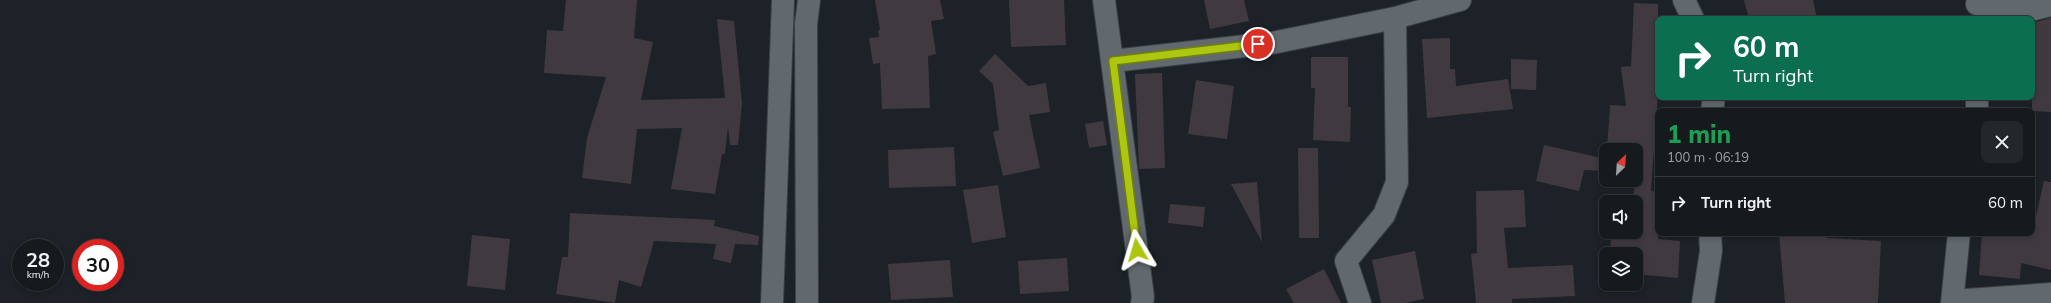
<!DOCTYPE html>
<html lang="en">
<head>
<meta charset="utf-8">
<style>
  body { margin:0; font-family:Mulish,sans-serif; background:#22272a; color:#f1f3f6; height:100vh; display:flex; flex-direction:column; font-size:15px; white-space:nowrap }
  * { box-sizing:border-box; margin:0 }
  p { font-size:13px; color:#9da1a4 }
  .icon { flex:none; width:22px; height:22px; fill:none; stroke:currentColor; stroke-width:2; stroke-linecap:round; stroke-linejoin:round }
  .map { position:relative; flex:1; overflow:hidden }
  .details { position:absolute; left:1655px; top:108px; width:380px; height:128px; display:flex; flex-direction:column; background:#151a1d; border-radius:8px; box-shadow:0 2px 6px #0003,0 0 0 1px #34383b }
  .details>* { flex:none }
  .banner { position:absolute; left:1655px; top:16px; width:380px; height:84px; border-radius:8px; box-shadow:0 2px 6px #0003,0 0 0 1px #34383b; background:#0b6e4f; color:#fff; overflow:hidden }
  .needle { width:26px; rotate:25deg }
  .fabs { position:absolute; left:1599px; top:143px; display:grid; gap:8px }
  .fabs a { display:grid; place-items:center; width:44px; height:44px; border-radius:8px; background:#151a1d; box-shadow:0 2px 6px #0003,0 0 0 1px #34383b; font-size:20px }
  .speed { position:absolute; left:12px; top:239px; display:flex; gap:8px; font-size:20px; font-weight:700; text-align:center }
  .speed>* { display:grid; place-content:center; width:52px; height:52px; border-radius:50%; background:#151a1d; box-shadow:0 2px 6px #0003,0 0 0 1px #34383b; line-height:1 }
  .speed small { font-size:10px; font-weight:400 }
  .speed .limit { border:6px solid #d22; background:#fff; color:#111 }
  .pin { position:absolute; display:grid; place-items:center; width:34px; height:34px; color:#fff; margin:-17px; border:2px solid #fff; border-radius:50%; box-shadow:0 1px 4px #0007 }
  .me { position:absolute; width:44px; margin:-22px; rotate:353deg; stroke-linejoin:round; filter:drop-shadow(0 0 3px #0008) }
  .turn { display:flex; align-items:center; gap:14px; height:84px; padding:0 12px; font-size:18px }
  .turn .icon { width:52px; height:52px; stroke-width:2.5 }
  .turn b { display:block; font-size:28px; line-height:34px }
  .round { display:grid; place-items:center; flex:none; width:42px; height:42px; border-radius:8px; background:#22272a }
  .headline { display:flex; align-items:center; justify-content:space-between; height:68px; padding:0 12px }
  h1 { font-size:24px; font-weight:800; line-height:30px; color:#1e9e55 }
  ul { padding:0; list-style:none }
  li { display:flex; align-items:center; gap:12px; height:52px; padding:0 12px; border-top:1px solid #34383b }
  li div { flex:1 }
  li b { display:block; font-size:15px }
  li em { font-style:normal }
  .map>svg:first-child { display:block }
  .building { fill:#403a40 }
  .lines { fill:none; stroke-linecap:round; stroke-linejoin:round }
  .minor-casing { stroke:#3b4043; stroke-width:24 }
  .minor { stroke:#61686e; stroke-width:22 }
  .route-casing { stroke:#70810c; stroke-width:10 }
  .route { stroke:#acc612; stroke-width:7 }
</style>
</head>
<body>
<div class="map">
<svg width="2051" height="303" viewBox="0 0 2051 303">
  <rect width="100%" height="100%" fill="#1c2227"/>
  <!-- building -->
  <path class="building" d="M 566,0 L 637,0 L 634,38 L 653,42 L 641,100 L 725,98 L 717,19 L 734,21 L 742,103 L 738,145 L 730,145 L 728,126 L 725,154 L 722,154 L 715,194 L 671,189 L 682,128 L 637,129 L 631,184 L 582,178 L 587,138 L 606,77 L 544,73 L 547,30 L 563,31 Z
    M 875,0 L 940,0 L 944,19 L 931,21 L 936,54 L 928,56 L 930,108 L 882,109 L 880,63 L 873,64 L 869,38 L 879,37 L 878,31 L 880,30 Z
    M 1009,0 L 1064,0 L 1066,45 L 1011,47 Z
    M 1204,0 L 1244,0 L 1249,21 L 1210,29 Z
    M 1744,0 L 1813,0 L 1817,19 L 1749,19 Z
    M 1634,3 L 1658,4 L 1658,93 L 1651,191 L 1658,192 L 1658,239 L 1680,241 L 1678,278 L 1636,274 L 1636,254 L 1610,254 L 1611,236 L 1636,238 L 1636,202 L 1632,202 L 1636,180 L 1636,150 L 1607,150 L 1610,105 L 1626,106 L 1621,67 L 1631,66 Z
    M 2051,18 L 2051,112 L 2032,111 L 2032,23 Z
    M 1450,38 L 1450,69 L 1455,69 L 1456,86 L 1508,79 L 1513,109 L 1427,118 L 1422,39 Z
    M 995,54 L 1028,86 L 1046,83 L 1050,112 L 1029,115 L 1040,168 L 1003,176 L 993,132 L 999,130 L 993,84 L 979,71 Z
    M 1311,57 L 1348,57 L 1348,107 L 1351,107 L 1350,142 L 1313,140 L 1315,88 L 1311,88 Z
    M 1511,59 L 1537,60 L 1536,90 L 1511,89 Z
    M 1162,73 L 1165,168 L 1139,169 L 1135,74 Z
    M 1196,80 L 1234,86 L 1227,139 L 1188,134 Z
    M 1103,121 L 1107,145 L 1089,148 L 1085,124 Z
    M 1544,145 L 1606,159 L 1606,171 L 1584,170 L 1579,191 L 1536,181 Z
    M 954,147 L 956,186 L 889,188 L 888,150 Z
    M 1298,148 L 1318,148 L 1319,238 L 1299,238 Z
    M 2044,181 L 2051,182 L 2051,270 L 2021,263 L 2020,279 L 1979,275 L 1982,233 L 2032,233 Z
    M 1257,182 L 1262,242 L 1231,184 Z
    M 998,185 L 1006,237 L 972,243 L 963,190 Z
    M 1524,190 L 1526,227 L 1504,228 L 1508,268 L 1573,265 L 1575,296 L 1512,299 L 1512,303 L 1476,303 L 1471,254 L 1477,253 L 1476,191 Z
    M 1170,204 L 1205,207 L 1203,227 L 1168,223 Z
    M 570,213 L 715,220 L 714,226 L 759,236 L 758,245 L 735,244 L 731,263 L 713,259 L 716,244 L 654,241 L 641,287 L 619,280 L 615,303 L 556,294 L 562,257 L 568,257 Z
    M 1779,233 L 1826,233 L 1827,238 L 1881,241 L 1878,303 L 1785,303 Z
    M 472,235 L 510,239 L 505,290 L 467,286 Z
    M 1415,251 L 1424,299 L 1405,303 L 1381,303 L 1372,260 Z
    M 1067,258 L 1069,291 L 1020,294 L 1018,261 Z
    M 950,260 L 953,297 L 891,300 L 888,264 Z
    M 1324,269 L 1341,303 L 1294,303 L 1286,289 Z"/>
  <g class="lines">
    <defs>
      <path id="minor" d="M 1104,0 L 1143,297 L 1142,303
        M 1684,0 L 1693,19
        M 1977,4 L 2027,11 L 2051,5
        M 1113,61 L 1272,43 L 1395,18 L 1460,0
        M 1977,97 L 1977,111
        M 1712,111 L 1714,97
        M 1952,301 L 2051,294
        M 772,303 L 783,0
        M 807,303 L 806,24 L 809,0
        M 1360,303 L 1346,261 L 1384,215 L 1397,182 L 1395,18
        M 1703,303 L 1711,251 L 1710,233
        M 1952,303 L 1959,233"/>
    </defs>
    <!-- minor casing -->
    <use href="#minor" class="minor-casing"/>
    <!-- minor -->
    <use href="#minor" class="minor"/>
  </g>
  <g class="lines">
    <defs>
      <path id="route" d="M 1137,250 L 1113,61 L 1258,44"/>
    </defs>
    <!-- route casing -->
    <use href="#route" class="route-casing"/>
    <!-- route -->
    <use href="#route" class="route"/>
  </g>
</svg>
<div class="fabs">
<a><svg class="needle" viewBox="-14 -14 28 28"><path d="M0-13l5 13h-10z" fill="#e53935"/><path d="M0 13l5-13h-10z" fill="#9da1a4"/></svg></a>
<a><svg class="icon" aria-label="sound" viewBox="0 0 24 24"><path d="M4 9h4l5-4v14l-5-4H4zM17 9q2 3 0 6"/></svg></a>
<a><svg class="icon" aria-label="layers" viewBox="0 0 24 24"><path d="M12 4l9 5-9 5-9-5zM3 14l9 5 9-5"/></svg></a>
</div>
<div class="speed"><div>28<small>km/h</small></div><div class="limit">30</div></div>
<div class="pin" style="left:1258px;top:44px;background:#d93025"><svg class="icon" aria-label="arrive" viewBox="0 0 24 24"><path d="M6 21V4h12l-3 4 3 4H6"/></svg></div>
<svg class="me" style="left:1137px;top:250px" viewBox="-20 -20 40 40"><path d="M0-17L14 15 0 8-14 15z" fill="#acc612" stroke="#fff" stroke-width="4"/></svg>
<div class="banner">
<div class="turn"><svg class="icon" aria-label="right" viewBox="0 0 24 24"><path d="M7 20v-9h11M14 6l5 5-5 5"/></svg><div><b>60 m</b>Turn right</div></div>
</div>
<section class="details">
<div class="headline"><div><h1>1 min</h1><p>100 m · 06:19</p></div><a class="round"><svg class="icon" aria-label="close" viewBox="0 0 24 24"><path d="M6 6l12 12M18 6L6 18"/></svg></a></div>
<ul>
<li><svg class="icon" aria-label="right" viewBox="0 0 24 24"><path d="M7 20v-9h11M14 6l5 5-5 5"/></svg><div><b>Turn right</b></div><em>60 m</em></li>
</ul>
</section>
</div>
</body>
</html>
